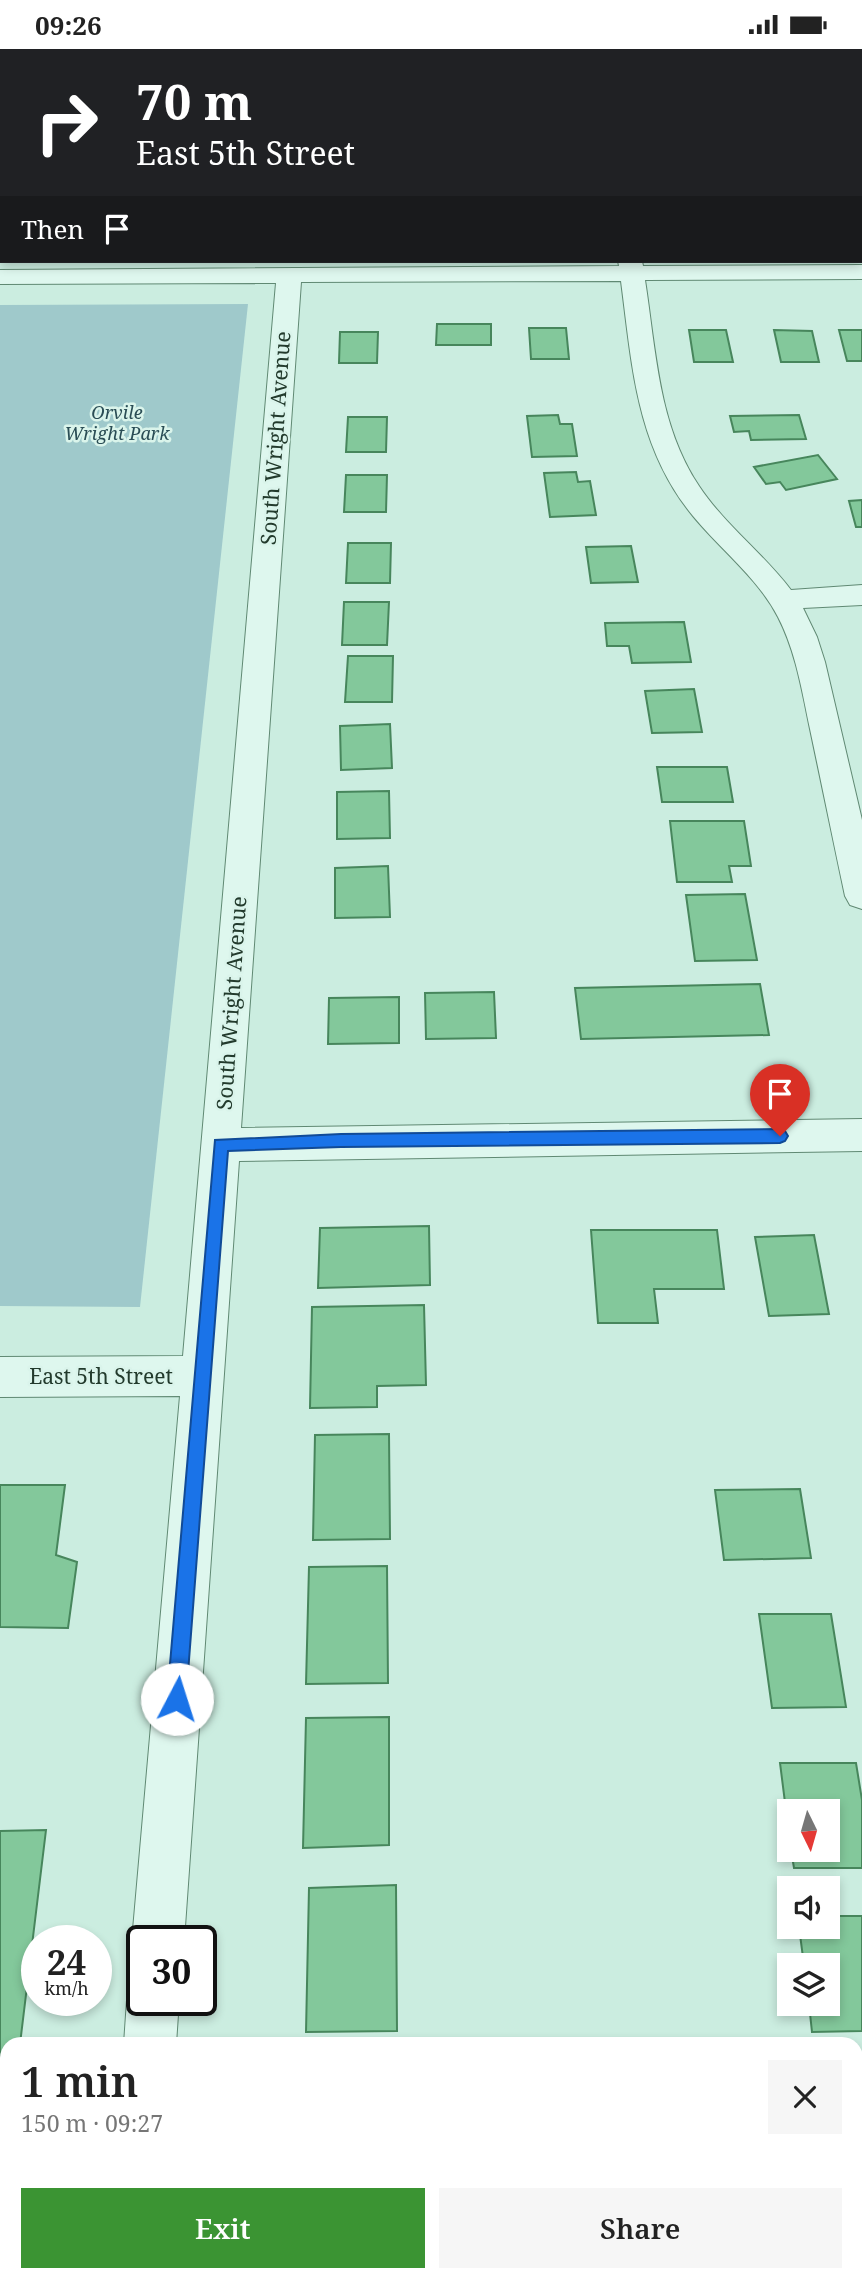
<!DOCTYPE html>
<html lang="en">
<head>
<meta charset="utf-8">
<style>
  body { margin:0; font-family:"Noto Serif",serif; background:#f6f6f6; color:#222; height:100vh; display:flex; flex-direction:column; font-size:26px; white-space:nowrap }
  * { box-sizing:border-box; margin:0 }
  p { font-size:23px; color:#767676 }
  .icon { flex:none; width:38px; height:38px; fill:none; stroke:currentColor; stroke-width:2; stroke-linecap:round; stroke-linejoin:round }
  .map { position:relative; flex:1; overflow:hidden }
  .panel { position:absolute; left:0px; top:1988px; width:863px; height:245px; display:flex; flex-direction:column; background:#fff; border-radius:21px 21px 0 0; box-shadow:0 4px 10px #0003 }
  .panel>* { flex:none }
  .top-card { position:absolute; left:0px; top:0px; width:863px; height:214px; box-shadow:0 4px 10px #0003; background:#202124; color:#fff; overflow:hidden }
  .needle { width:46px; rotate:175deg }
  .buttons { position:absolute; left:777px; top:1750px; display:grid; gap:14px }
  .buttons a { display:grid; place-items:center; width:63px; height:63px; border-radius:0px; background:#fff; box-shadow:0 4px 10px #0003; font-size:35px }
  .speed { position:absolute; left:21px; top:1876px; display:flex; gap:14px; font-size:35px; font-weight:700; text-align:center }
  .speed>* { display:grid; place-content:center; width:91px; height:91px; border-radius:50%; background:#fff; box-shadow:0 4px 10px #0003; line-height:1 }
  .speed small { font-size:18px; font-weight:400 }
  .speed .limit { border:4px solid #111; border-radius:10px; background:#fff; color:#111 }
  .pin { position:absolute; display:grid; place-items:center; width:60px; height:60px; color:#fff; margin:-72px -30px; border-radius:50% 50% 50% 0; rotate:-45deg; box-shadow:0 0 7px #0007 }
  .pin .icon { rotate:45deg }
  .me { position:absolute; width:77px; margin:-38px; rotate:5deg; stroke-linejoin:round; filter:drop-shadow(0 0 5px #0008) }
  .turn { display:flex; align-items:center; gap:24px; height:147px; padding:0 21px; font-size:32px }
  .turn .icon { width:91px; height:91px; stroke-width:2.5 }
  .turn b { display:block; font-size:49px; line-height:60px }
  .then { display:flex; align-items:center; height:66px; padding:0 21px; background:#0003; gap:14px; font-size:26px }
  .round { display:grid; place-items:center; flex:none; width:74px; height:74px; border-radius:0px; background:#f6f6f6 }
  .head { display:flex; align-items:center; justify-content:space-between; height:119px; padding:0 21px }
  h1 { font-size:42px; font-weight:600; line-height:52px }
  .button { display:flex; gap:14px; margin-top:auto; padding:14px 21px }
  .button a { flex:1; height:80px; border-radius:0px; background:#3b9433; color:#fff; font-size:28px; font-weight:600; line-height:80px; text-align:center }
  .button a+a { background:#f6f6f6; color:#222 }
  .status { display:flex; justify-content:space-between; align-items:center; height:49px; padding:0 35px; background:#fff; direction:ltr }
  .status svg { height:19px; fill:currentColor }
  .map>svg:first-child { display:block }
  .green { fill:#9fc9cb }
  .building { fill:#83c89b; stroke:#47865c; stroke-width:2 }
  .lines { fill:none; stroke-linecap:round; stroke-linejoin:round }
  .minor-casing { stroke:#608973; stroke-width:2 }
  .minor { fill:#def7ee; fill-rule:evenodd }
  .route { fill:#1a73e8; stroke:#114b97; stroke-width:2 }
  .labels { text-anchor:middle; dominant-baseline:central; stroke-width:5; stroke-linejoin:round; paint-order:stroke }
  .far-park-label { font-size:18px; font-style:italic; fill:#2a4d55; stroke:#daf4eb }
  .street-label { font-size:21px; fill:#223a2c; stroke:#daf4eb }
</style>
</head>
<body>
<div class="status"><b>09:26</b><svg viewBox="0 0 49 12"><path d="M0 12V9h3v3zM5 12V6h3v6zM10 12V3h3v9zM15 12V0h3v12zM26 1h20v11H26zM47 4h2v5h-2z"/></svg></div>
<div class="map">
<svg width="862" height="2233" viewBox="0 0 862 2233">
  <rect width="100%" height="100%" fill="#cbede0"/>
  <!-- green -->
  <path class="green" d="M 248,255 L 140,1258 L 0,1257 L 0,256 Z"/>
  <!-- building -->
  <path class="building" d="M 258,0 L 341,0 L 258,2 Z
    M 437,275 L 491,275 L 491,296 L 436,296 Z
    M 529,279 L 566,279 L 569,310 L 531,310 Z
    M 689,281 L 726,281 L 733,313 L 694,313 Z
    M 774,281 L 812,282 L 819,313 L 781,313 Z
    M 839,281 L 862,281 L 862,312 L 847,312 Z
    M 340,283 L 378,283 L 377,314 L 339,314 Z
    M 558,366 L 560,375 L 572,375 L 577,407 L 532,408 L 527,367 Z
    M 799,366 L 806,390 L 751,391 L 749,382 L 734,383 L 730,367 Z
    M 348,368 L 387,368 L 386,403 L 346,403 Z
    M 818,406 L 837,430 L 786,441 L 780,433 L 766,435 L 754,418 Z
    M 576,423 L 578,433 L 590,432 L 596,466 L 550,468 L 544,424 Z
    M 346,426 L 387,426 L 386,463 L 344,463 Z
    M 862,451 L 862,478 L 856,478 L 849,452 Z
    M 348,494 L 391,494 L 390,534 L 346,534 Z
    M 631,497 L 638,533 L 591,534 L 586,498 Z
    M 344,553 L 389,553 L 387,596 L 342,596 Z
    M 684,573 L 691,613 L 632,614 L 629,597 L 607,597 L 605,574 Z
    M 348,607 L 393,607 L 392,653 L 345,653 Z
    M 694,640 L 702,683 L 652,684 L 645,642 Z
    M 390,675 L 392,719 L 341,721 L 340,677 Z
    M 657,718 L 727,718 L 733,753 L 662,753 Z
    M 389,742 L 390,789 L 337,790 L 337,743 Z
    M 670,772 L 744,772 L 751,817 L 729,817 L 732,833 L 677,833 Z
    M 388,817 L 390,868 L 335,869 L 335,819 Z
    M 745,845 L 757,911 L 695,912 L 686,846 Z
    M 760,935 L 769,986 L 581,990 L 575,939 Z
    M 494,943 L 496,989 L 426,990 L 425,944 Z
    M 399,948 L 399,994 L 328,995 L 329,949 Z
    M 429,1177 L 430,1236 L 318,1239 L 320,1179 Z
    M 591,1181 L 717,1181 L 724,1240 L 654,1240 L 658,1274 L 598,1274 Z
    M 814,1186 L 829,1265 L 769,1267 L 755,1188 Z
    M 424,1256 L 426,1336 L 377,1337 L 377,1358 L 310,1359 L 312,1258 Z
    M 389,1385 L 390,1490 L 313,1491 L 315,1386 Z
    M 0,1436 L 65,1436 L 56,1506 L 77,1513 L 68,1579 L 0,1578 Z
    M 800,1440 L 811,1509 L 724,1511 L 715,1441 Z
    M 387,1517 L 388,1634 L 306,1635 L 309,1518 Z
    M 759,1565 L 831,1565 L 846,1658 L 772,1659 Z
    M 389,1668 L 389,1796 L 303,1799 L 306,1669 Z
    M 780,1714 L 856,1714 L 862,1751 L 862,1819 L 794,1819 L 791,1801 L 828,1801 L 828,1762 L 789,1762 L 789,1785 Z
    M 46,1781 L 20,1995 L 7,1995 L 7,2014 L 0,2014 L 0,1782 Z
    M 396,1836 L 397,1982 L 306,1983 L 309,1839 Z
    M 828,1867 L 862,1867 L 862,1982 L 812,1983 L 809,1955 L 828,1955 L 828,1916 L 804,1916 L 799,1878 L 828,1878 Z
    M 856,2075 L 862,2075 L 862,2208 L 856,2174 Z"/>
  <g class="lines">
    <defs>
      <path id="minor" d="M 585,0 L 605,0 L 605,2 L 585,2 Z
        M 0,172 L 2,172 L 2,191 L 0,191 Z
        M 618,212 L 642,212 L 643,217 L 862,216 L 862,230 L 645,231 C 656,301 658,376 699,437 C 724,475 763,504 791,541 L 862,536 L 862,556 L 803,559 L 817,588 L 825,613 L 862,771 L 862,860 L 850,856 L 845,847 C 833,791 822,736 810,680 C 802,642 796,603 778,568 C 758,529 720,500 693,467 C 636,398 632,316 621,232 L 301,233 L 241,1079 L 862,1070 L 862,1102 L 239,1112 L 184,1892 L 142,1892 L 142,1911 L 132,1892 L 180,1347 L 0,1348 L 0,1308 L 183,1307 L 276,234 L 0,235 L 0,221 L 619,217 Z
        M 142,1930 L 142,1951 L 179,1951 L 176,1995 L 124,1995 L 127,1951 L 135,1933 Z
        M 0,2182 L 7,2182 L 7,2226 L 28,2226 L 27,2230 L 19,2233 L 0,2233 Z
        M 103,2226 L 159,2226 L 159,2233 L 103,2233 Z"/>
    </defs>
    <!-- minor casing -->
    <use href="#minor" class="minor-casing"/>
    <!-- minor -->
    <use href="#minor" class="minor"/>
  </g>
  <!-- route -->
  <path class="route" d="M 780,1080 L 785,1082 L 788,1087 L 785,1092 L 780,1094 L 341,1098 L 228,1102 L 186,1650 L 184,1656 L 177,1659 L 170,1656 L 167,1650 L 215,1091 L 341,1085 Z"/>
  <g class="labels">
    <!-- far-park labels -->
    <g class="far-park-label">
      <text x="117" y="363">Orvile<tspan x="117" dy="21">Wright Park</tspan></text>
    </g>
    <!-- street labels -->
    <g class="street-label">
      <text transform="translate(275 389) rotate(-86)">South Wright Avenue</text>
      <text transform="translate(231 954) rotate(-86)">South Wright Avenue</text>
      <text x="101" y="1327">East 5th Street</text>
    </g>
  </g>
</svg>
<div class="buttons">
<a><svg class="needle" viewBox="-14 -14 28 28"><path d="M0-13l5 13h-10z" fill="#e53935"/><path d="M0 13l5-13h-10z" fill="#767676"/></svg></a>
<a><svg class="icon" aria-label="sound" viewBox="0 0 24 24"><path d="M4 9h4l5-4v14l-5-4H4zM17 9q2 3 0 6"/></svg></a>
<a><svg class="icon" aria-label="layers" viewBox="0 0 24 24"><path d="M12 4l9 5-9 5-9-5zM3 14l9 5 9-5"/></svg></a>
</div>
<div class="speed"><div>24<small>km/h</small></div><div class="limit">30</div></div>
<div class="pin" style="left:780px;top:1087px;background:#d93025"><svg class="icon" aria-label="arrive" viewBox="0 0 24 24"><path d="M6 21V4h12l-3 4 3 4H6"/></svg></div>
<svg class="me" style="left:177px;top:1650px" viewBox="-20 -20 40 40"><circle r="19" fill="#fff"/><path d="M0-13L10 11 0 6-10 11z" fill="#1a73e8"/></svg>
<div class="top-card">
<div class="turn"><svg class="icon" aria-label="right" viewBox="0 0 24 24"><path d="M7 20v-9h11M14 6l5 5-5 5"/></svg><div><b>70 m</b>East 5th Street</div></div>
<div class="then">Then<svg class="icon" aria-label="arrive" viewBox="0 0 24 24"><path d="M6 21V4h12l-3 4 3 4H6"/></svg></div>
</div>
<section class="panel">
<div class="head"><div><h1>1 min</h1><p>150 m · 09:27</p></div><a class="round"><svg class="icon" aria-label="close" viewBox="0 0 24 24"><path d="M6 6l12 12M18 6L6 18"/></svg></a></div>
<div class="button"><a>Exit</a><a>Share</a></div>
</section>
</div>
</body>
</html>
